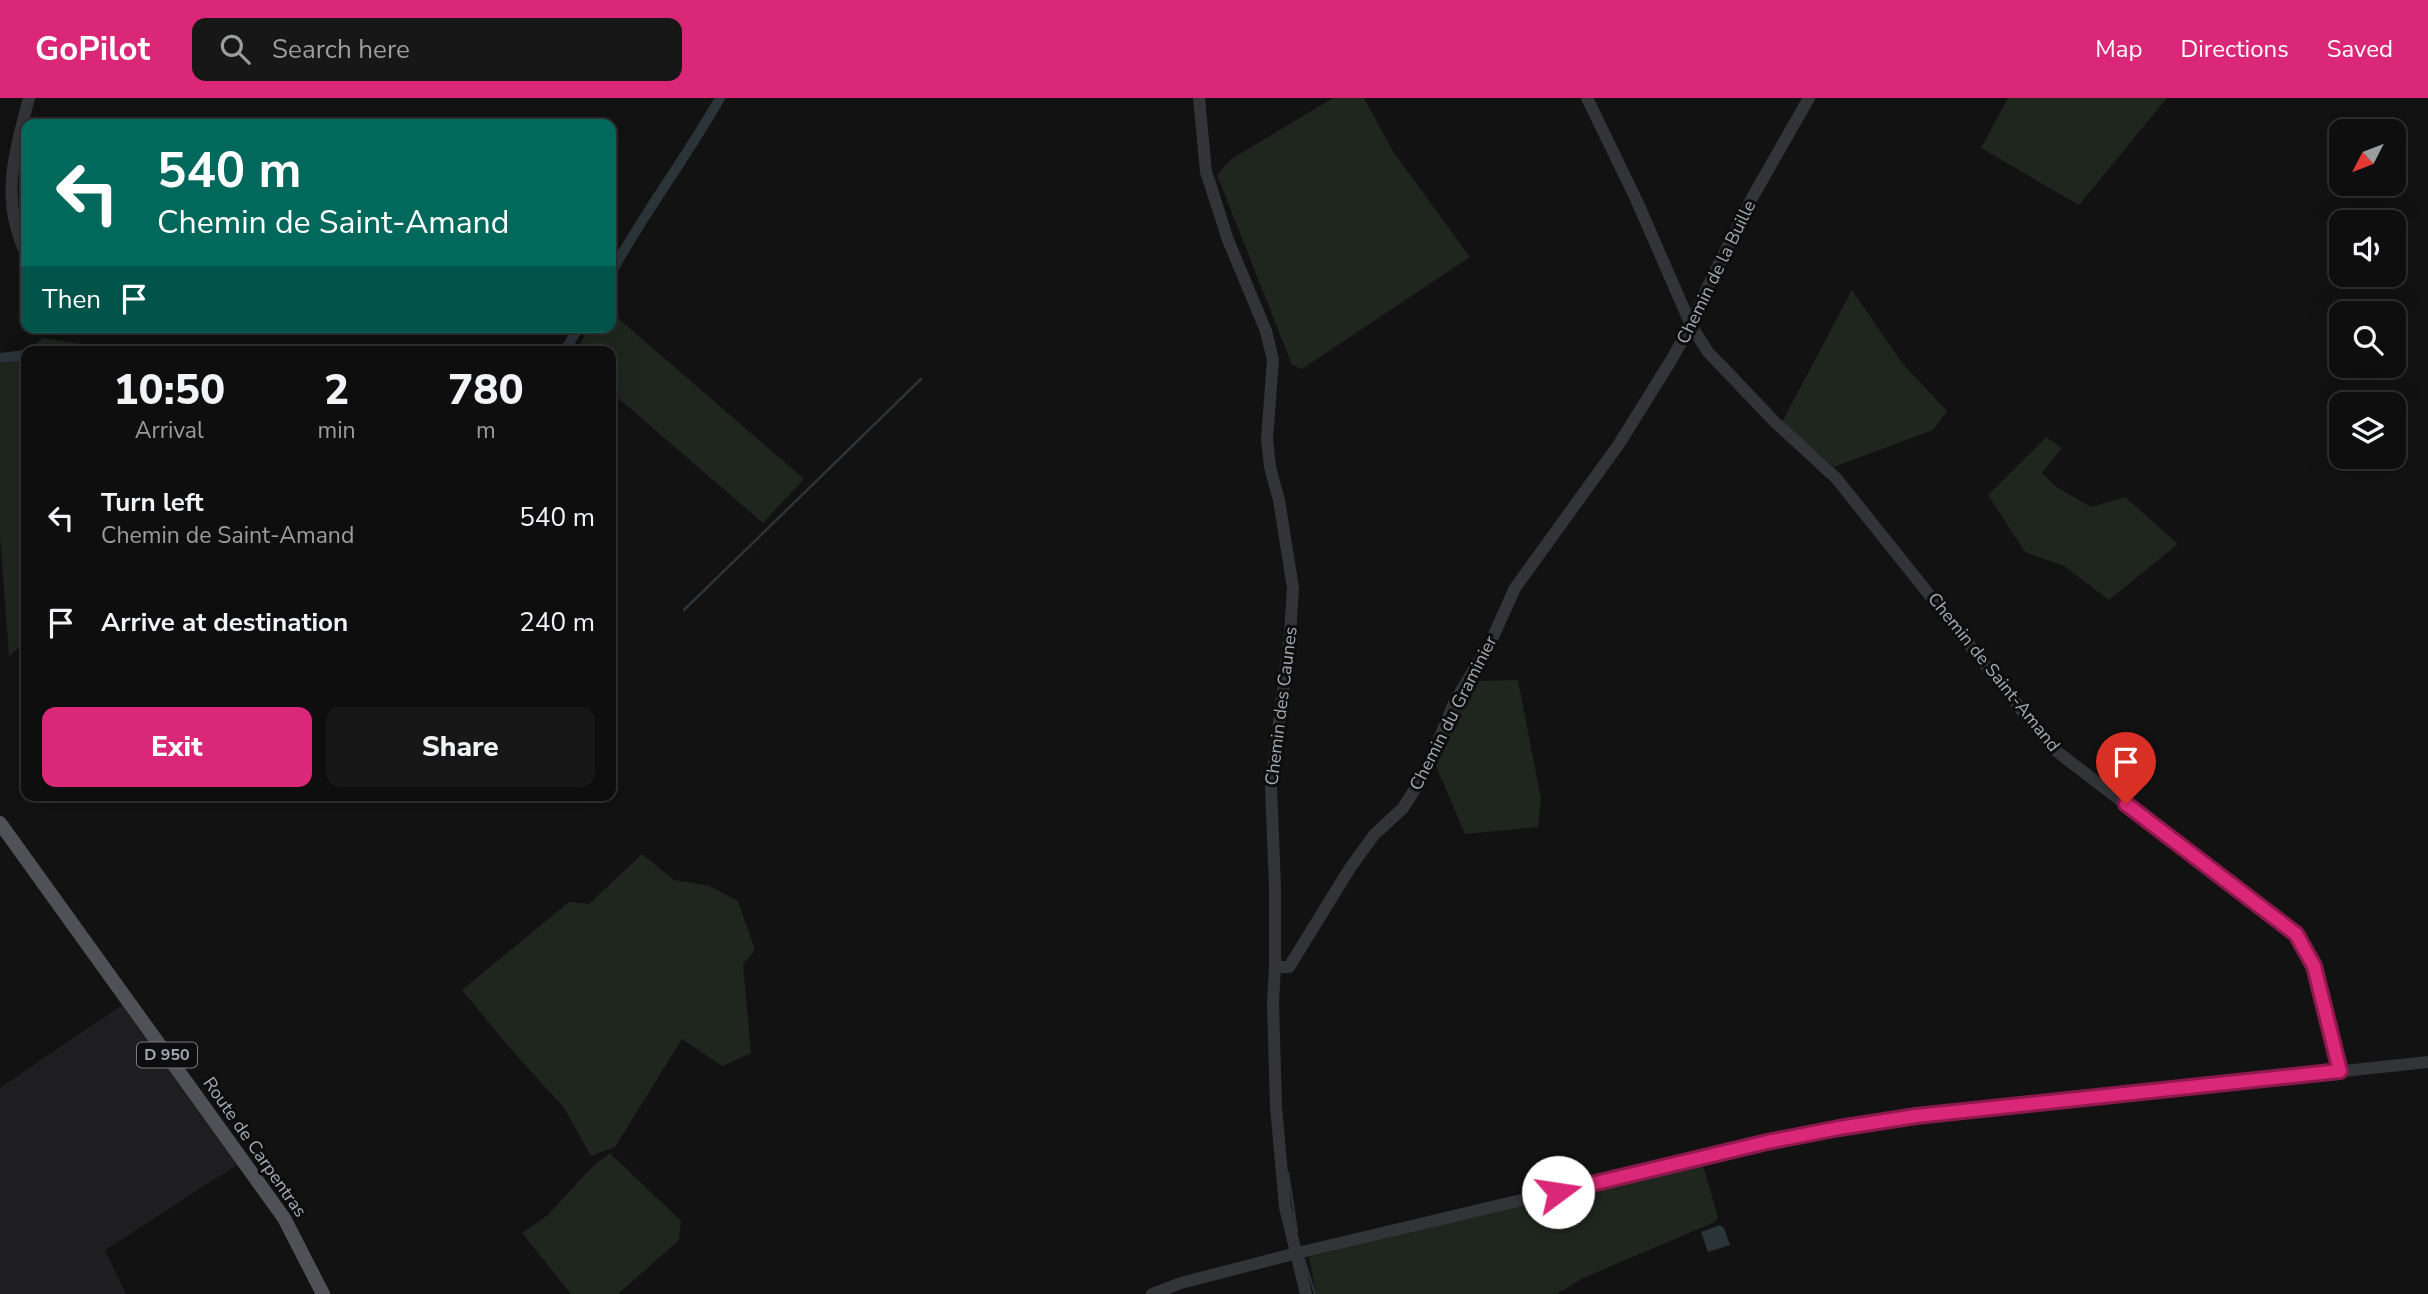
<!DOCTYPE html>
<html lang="en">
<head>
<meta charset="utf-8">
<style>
  body { margin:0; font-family:"Nunito Sans",sans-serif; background:#171717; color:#f1f3f6; height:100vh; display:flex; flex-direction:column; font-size:26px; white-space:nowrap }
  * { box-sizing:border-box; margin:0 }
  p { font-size:23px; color:#9b9c9e }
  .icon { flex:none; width:38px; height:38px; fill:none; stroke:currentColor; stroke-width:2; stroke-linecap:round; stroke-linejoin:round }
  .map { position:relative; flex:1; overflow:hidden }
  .drawer { position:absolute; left:21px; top:248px; width:595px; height:455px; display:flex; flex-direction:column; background:#0e0e0e; border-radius:14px; box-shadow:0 7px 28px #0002,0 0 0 2px #2e2e2e }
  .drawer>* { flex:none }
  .top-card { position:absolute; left:21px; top:21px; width:595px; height:214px; border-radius:14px; box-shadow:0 7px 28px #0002,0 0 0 2px #2e2e2e; background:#00695c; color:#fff; overflow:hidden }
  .needle { width:46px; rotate:228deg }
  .controls { position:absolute; left:2329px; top:21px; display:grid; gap:14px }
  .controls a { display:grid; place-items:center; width:77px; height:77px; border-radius:14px; background:#0e0e0e; box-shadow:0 7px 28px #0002,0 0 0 2px #2e2e2e; font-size:35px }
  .pin { position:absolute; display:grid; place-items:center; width:60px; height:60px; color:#fff; margin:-72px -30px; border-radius:50% 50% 50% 0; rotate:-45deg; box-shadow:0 0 7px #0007 }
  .pin .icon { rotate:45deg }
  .me { position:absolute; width:77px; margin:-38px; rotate:76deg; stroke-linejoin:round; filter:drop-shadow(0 0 5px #0008) }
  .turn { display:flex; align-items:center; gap:24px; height:147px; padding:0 21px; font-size:32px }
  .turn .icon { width:91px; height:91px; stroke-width:2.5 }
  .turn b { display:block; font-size:49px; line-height:60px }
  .then { display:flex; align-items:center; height:66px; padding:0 21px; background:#0003; gap:14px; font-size:26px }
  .eta { display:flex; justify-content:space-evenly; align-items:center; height:119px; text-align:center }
  .eta b { font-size:42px; font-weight:800; line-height:49px }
  .primary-button { display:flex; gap:14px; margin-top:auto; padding:14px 21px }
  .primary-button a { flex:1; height:80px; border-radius:14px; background:#db2777; color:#fff; font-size:28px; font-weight:800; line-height:80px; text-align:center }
  .primary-button a+a { background:#171717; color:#f1f3f6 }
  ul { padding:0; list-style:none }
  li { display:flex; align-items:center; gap:21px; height:105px; padding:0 21px }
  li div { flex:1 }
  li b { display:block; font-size:26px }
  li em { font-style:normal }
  header { display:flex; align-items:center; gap:42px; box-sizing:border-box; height:98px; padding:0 35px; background:#db2777; color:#fff }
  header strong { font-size:33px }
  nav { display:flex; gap:38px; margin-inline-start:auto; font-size:24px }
  .search { width:490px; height:63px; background:#171717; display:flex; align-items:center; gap:18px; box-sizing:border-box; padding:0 24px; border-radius:14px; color:#9b9c9e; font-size:26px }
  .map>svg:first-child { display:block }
  .built { fill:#1e1e20 }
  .green { fill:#1e261e }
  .water { fill:#2a3439 }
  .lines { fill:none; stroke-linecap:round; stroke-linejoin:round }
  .stream { stroke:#2a3439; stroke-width:2.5 }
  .canal { stroke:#2a3439; stroke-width:10 }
  .minor { stroke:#333438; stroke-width:12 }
  .major { stroke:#4f5157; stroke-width:14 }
  .route-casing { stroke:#8e194d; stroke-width:18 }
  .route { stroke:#db2777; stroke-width:12 }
  .labels { text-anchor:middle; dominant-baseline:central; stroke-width:6; stroke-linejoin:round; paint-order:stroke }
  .shield { fill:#0d0d0e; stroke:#767b82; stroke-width:2 }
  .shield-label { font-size:16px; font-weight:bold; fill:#a3aab4 }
  .street-label { font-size:18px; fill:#a3aab4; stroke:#0d0d0e }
</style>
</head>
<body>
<header>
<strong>GoPilot</strong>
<div class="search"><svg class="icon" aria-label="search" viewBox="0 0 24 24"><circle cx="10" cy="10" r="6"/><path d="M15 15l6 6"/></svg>Search here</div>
<nav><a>Map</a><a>Directions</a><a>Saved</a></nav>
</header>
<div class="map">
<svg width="2428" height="1196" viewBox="0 0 2428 1196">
  <rect width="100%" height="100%" fill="#121213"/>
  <!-- built -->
  <path class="built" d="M 122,907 L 237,1067 L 105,1152 L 126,1196 L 0,1196 L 0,990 Z"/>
  <!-- green -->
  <path class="green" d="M 1333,0 L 1364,0 L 1394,55 L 1470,159 L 1302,271 L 1292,267 L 1217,77 L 1230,62 Z
    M 2008,0 L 2167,0 L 2079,107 L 1981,50 Z
    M 1852,192 L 1902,265 L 1947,313 L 1933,332 L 1834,369 L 1782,324 Z
    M 611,214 L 804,381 L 763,425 L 611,294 L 611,254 L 575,254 L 590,229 L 611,229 Z
    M 43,240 L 87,247 L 87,254 L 26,254 L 26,544 L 9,558 L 0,438 L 0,266 L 10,264 Z
    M 2046,339 L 2062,350 L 2042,375 L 2055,388 L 2091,409 L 2125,399 L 2178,446 L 2109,502 L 2064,468 L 2025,454 L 1988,397 Z
    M 1518,582 L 1541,701 L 1538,729 L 1465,736 L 1436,668 L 1457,608 L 1472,583 Z
    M 642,756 L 674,782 L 710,788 L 738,803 L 755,852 L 743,866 L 751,955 L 722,968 L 682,941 L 615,1049 L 591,1058 L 564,1010 L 509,949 L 462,892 L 569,804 L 589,806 Z
    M 610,1055 L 681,1123 L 679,1142 L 618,1196 L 571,1196 L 522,1135 L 548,1117 L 591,1070 Z
    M 1694,1064 L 1703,1067 L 1718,1119 L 1715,1124 L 1583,1180 L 1557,1196 L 1316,1196 L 1309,1159 Z"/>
  <!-- water -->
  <path class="water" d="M 1720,1127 L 1724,1130 L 1730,1147 L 1708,1154 L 1701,1134 Z"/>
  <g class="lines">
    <!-- stream -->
    <path class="stream" d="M 684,512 L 921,281
      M 1288,1075 L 1297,1134
      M 1304,1161 L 1315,1196"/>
    <!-- canal -->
    <path class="canal" d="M 611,175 C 644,115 686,60 720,0
      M 564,254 L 579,229
      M 0,260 L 26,257"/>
    <!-- minor -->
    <path class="minor" d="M 1199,0 L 1206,74 L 1211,89 L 1228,142 L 1266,233 L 1273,262 L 1267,341 L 1270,369 L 1279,402 L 1293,490 L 1290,536 L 1271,689 L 1275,789 L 1275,869 L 1273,905 L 1276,1009 L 1285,1109 L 1306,1196
      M 1587,0 L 1636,101 L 1691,227 L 1708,254 L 1776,325 L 1836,380 L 2051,649 L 2296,837 L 2314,868 L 2340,973
      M 26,156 C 0,101 14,57 29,0
      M 1275,869 L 1289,869 L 1350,770 L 1374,737 L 1403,710 L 1425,675 L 1454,605 L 1492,541 L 1515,490 L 1619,346 L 1670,264 L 1691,227 L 1706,192 L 1752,100 L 1809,0
      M 1302,1154 L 1767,1044 L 1916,1019 L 2428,964
      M 1152,1196 L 1181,1185 L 1301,1154"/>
    <!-- major -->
    <path class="major" d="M 0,725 L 284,1120 L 323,1196"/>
  </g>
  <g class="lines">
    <defs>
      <path id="route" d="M 1558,1094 L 1767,1044 L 1839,1030 L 1916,1018 L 2340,973 L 2314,868 L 2296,836 L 2126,706"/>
    </defs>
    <!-- route casing -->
    <use href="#route" class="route-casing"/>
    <!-- route -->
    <use href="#route" class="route"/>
  </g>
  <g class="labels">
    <!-- shield labels -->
    <rect class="shield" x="137" y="944.5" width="60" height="25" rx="5"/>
    <g class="shield-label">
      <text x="167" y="957">D 950</text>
    </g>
    <!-- street labels -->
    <g class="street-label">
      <text transform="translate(1716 174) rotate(-64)">Chemin de la Buille</text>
      <text transform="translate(1994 574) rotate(51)">Chemin de Saint-Amand</text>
      <text transform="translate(1281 608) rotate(-83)">Chemin des Caunes</text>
      <text transform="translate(1453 615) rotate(-63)">Chemin du Graminier</text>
      <text transform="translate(255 1049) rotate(55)">Route de Carpentras</text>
    </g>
  </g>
</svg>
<div class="controls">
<a><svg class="needle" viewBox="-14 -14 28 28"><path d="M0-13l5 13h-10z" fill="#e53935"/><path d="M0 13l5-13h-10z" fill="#9b9c9e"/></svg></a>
<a><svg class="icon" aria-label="sound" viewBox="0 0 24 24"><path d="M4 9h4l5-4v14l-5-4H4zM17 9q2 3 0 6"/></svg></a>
<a><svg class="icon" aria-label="search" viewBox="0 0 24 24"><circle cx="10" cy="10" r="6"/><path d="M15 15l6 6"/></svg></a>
<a><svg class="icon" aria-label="layers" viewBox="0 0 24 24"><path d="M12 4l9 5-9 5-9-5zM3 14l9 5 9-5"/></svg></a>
</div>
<div class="pin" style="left:2126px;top:706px;background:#d93025"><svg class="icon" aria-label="arrive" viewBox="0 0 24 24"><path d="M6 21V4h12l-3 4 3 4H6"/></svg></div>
<svg class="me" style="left:1558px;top:1094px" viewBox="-20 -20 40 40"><circle r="19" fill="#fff"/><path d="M0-13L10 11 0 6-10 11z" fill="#db2777"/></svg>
<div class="top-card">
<div class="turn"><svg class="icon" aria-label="left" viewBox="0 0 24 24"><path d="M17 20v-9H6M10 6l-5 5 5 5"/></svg><div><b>540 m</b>Chemin de Saint-Amand</div></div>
<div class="then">Then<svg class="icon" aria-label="arrive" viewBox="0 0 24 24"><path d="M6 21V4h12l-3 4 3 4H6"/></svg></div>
</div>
<section class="drawer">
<div class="eta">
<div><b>10:50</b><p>Arrival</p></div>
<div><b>2</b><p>min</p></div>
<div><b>780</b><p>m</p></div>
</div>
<ul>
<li><svg class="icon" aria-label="left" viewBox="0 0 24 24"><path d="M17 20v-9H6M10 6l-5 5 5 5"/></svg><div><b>Turn left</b><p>Chemin de Saint-Amand</p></div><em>540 m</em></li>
<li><svg class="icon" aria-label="arrive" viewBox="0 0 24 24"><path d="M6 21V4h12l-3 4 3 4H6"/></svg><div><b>Arrive at destination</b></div><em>240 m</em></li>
</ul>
<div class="primary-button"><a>Exit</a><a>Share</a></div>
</section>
</div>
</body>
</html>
